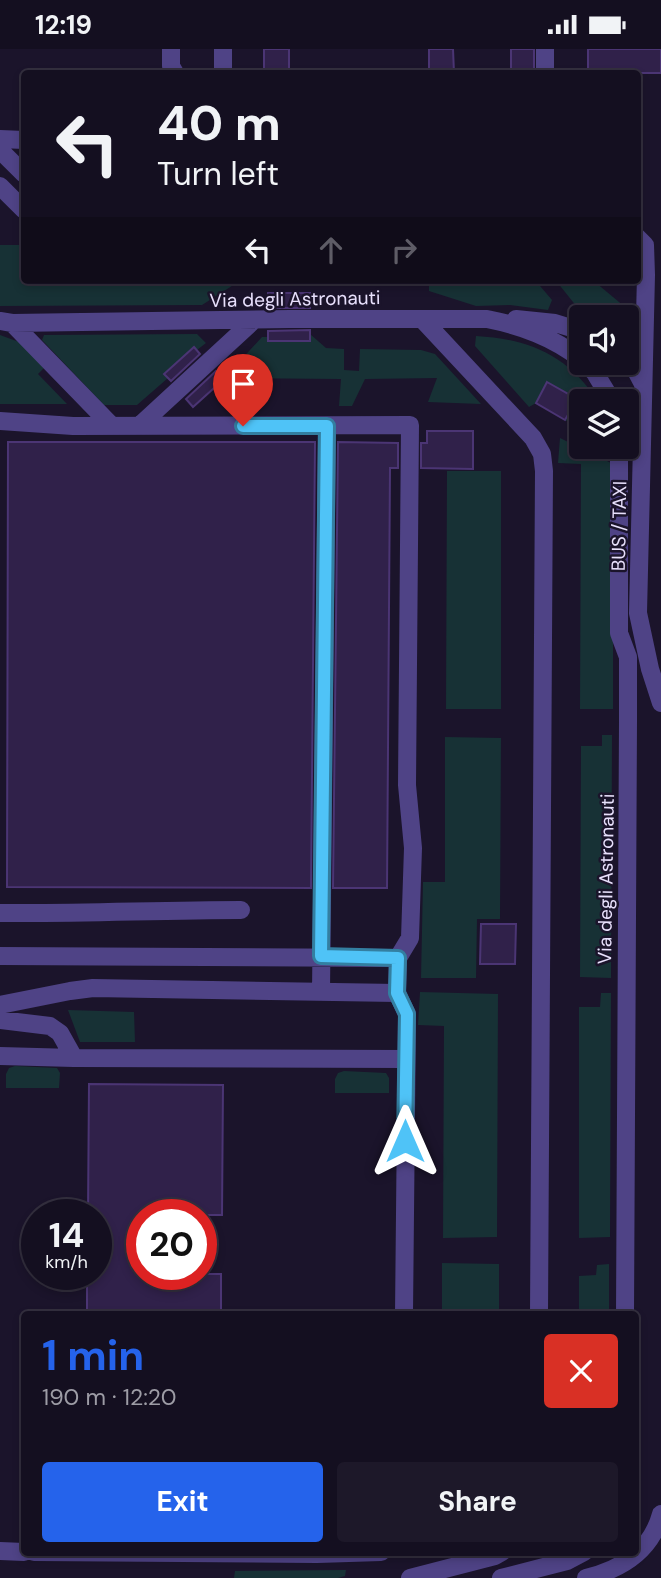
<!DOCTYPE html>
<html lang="en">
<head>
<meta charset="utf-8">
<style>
  body { margin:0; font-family:"DM Sans",sans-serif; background:#1d1829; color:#f1f3f6; height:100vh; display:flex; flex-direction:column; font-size:26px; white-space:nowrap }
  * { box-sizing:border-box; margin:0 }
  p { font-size:23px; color:#9d9ca5 }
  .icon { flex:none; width:38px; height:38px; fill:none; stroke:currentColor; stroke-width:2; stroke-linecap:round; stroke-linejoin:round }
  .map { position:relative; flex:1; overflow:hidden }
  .side { position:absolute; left:21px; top:1262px; width:618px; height:245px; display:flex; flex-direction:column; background:#140f20; border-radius:7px; box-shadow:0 4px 10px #0003,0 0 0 2px #332f3e }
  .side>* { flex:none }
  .hud { position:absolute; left:21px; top:21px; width:620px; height:214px; border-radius:7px; box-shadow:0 4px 10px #0003,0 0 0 2px #332f3e; background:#140f20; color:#f1f3f6; overflow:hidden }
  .buttons { position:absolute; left:569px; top:256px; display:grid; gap:14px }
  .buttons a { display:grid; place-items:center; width:70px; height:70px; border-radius:7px; background:#140f20; box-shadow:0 4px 10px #0003,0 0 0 2px #332f3e; font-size:35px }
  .speed { position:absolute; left:21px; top:1150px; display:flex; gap:14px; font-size:35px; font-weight:700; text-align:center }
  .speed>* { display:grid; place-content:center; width:91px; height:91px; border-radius:50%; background:#140f20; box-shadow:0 4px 10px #0003,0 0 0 2px #332f3e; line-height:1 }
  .speed small { font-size:18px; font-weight:400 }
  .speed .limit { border:10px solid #d22; background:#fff; color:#111 }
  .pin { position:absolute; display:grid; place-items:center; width:60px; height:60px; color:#fff; margin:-72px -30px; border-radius:50% 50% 50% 0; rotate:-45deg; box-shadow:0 0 7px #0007 }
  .pin .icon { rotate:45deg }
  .me { position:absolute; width:77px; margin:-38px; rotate:0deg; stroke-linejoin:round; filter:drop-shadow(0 0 5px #0008) }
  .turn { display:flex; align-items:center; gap:24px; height:147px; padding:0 21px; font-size:32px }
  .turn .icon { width:91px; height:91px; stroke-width:2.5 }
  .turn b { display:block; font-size:49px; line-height:60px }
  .lanes { display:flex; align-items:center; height:66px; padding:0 21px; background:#0003; justify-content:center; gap:35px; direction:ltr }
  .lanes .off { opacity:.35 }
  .round { display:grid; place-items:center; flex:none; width:74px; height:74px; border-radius:7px; background:#1d1829 }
  .overview { display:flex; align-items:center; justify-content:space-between; height:119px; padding:0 21px }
  h1 { font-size:42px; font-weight:700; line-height:52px; color:#2563eb }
  .action { display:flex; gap:14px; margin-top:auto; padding:14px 21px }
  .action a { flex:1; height:80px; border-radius:7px; background:#2563eb; color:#fff; font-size:28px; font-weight:700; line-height:80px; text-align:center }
  .action a+a { background:#1d1829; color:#f1f3f6 }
  .status { display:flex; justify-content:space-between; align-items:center; height:49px; padding:0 35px; background:#140f20; direction:ltr }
  .status svg { height:19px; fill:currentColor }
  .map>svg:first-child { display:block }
  .green { fill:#173135 }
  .building { fill:#30214a; stroke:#4b3574; stroke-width:2 }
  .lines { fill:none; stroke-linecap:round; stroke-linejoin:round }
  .minor { stroke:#4f4386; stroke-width:18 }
  .route-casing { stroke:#337fa1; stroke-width:18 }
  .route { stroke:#4fc3f7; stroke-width:12 }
  .labels { text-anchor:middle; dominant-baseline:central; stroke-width:5; stroke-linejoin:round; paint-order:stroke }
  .street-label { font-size:19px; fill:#e8e0fc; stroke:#1b142b }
</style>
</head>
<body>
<div class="status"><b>12:19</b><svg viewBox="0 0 49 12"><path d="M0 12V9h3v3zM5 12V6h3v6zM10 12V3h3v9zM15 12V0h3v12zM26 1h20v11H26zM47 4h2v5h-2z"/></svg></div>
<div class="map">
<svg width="661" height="1529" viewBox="0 0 661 1529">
  <rect width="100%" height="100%" fill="#1b142b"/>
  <!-- green -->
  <path class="green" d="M 0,196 L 24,196 L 24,231 L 176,231 L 176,235 L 235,235 L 202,256 L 0,257 Z
    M 526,231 L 535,231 L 552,251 L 548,261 L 510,256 L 476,257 L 429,242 L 429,237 L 525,237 Z
    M 558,231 L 595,233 L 631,263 L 631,287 L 627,291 L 626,268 L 585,268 L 557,233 Z
    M 197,285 L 206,294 L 197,301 L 194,298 L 164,325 L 168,329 L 137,356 L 104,356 L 42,291 L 44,286 Z
    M 310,285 L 326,299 L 344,300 L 344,321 L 359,322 L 360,300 L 421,301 L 435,305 L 481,355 L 428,353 L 437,329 L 365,330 L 352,357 L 339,357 L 341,330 L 224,329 L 262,288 L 268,288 L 269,292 L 309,292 Z
    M 0,286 L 19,293 L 46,317 L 38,325 L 67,355 L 0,355 Z
    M 476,287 C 529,290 567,306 598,352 L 581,352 L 581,380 L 565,371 L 577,349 L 547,333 L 536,354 L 529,358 L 475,297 Z
    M 560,389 L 611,414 L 613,426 L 613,660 L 580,660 L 581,415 L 558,414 Z
    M 447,422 L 501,422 L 501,660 L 446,660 Z
    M 602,686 L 612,686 L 611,929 L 580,928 L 581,697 L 602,697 Z
    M 445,688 L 501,689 L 500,870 L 477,870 L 476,929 L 421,929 L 423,833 L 445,833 Z
    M 420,943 L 498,945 L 497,1188 L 443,1189 L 444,977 L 418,976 Z
    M 601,944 L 611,944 L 610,1188 L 579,1189 L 579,958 L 600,958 Z
    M 68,961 L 134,963 L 135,993 L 80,993 Z
    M 15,1017 L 57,1019 L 60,1024 L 59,1039 L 6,1039 L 6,1025 L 9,1019 Z
    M 344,1022 L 386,1024 L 389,1029 L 389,1044 L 335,1044 L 335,1030 L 338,1024 Z
    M 442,1214 L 499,1215 L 499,1265 L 442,1265 Z
    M 609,1215 L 609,1265 L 579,1265 L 579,1227 L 596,1226 L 597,1216 Z
    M 346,1521 L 345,1527 L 338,1529 L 234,1529 L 235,1522 Z"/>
  <!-- building -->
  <path class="building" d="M 264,0 L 289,0 L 289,24 L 264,24 Z
    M 429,0 L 453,0 L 454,24 L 429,24 Z
    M 511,0 L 534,0 L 534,24 L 511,24 Z
    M 588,0 L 661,0 L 661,24 L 588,24 Z
    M 268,244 L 310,244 L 310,259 L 268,259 Z
    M 310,281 L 310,292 L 268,292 L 268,282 Z
    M 194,298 L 200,305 L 171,332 L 164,325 Z
    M 216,322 L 224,330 L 193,358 L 186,350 Z
    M 547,333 L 577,350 L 565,371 L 536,354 Z
    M 427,382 L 473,382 L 473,420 L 421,419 L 421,394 L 427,394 Z
    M 8,393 L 315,393 L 311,839 L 7,838 Z
    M 338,393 L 398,394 L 398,419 L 390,419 L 387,839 L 333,839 Z
    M 481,875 L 516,875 L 515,915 L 480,915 Z
    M 89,1035 L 223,1036 L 222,1166 L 142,1166 L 142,1225 L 221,1225 L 221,1265 L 87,1265 L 87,1225 L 96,1225 L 96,1166 L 88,1166 Z"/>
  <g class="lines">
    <!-- minor -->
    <path class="minor" d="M 171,0 L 171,17 L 175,24
      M 223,0 L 223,24
      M 545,24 L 545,0
      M 0,90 L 24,91
      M 0,101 L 24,125
      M 0,137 L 24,161
      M 637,188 L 645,196 L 646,226
      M 637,218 L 646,226 L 638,564 L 650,620 L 661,654
      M 422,270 L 533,389 L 542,405 L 544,422 L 539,1265
      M 516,270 L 555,274 L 581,282
      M 0,272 L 12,274 L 290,270 L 487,270 C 522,277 552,288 581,310
      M 12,274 L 112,377
      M 626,310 L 634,318 L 643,335
      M 585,313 L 595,324 L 612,352
      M 0,372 L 73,377 L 410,376 L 407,736 L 413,799 L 410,889 L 398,909 L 397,944 L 93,939 L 70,942 L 0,956
      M 139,377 L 254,271
      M 619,397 L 619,584 L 628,608 L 628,672 L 625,1265
      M 0,864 C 80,865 160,861 241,861
      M 0,907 L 398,909
      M 321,943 L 327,377
      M 397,944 L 407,965 L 404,1265
      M 0,971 L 50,977 L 60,984 L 74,1009
      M 0,1007 L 74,1009 L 406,1010
      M 0,1502 L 24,1503
      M 34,1503 L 317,1505 L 381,1503
      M 410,1529 L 495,1507 L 502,1503
      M 501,1529 L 567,1512 L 584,1503
      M 586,1529 C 622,1520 651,1502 661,1465"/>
  </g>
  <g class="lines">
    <defs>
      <path id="route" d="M 243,377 L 327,377 L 321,907 L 398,909 L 397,944 L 407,965 L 405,1092"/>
    </defs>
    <!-- route casing -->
    <use href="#route" class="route-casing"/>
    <!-- route -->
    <use href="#route" class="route"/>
  </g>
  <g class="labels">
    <!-- street labels -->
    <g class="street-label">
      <text transform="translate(295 250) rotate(-1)">Via degli Astronauti</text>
      <text transform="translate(619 477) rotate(-89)">BUS / TAXI</text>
      <text transform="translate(606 830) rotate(-89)">Via degli Astronauti</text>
    </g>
  </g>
</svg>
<div class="buttons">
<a><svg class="icon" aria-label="sound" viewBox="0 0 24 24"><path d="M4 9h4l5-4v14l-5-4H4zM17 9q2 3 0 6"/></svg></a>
<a><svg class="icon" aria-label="layers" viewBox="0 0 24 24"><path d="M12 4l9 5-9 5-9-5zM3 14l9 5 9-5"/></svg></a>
</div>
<div class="speed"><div>14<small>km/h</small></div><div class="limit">20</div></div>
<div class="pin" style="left:243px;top:377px;background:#d93025"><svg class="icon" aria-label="arrive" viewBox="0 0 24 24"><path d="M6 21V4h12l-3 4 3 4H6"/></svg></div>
<svg class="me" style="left:405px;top:1092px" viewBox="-20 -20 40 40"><path d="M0-17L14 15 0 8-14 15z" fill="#4fc3f7" stroke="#fff" stroke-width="4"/></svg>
<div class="hud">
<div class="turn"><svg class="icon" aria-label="left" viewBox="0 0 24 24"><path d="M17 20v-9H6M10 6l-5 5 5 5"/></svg><div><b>40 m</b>Turn left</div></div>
<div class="lanes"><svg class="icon" aria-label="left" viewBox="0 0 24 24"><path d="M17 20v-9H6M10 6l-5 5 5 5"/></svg><svg class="icon off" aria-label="ahead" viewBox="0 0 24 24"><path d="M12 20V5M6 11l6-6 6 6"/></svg><svg class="icon off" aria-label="right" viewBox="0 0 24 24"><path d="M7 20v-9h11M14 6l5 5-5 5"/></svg></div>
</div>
<section class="side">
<div class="overview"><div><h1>1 min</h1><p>190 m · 12:20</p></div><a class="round" style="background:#d93025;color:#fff"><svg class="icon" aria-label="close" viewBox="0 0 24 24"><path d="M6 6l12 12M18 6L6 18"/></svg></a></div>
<div class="action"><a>Exit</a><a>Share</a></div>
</section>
</div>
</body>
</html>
